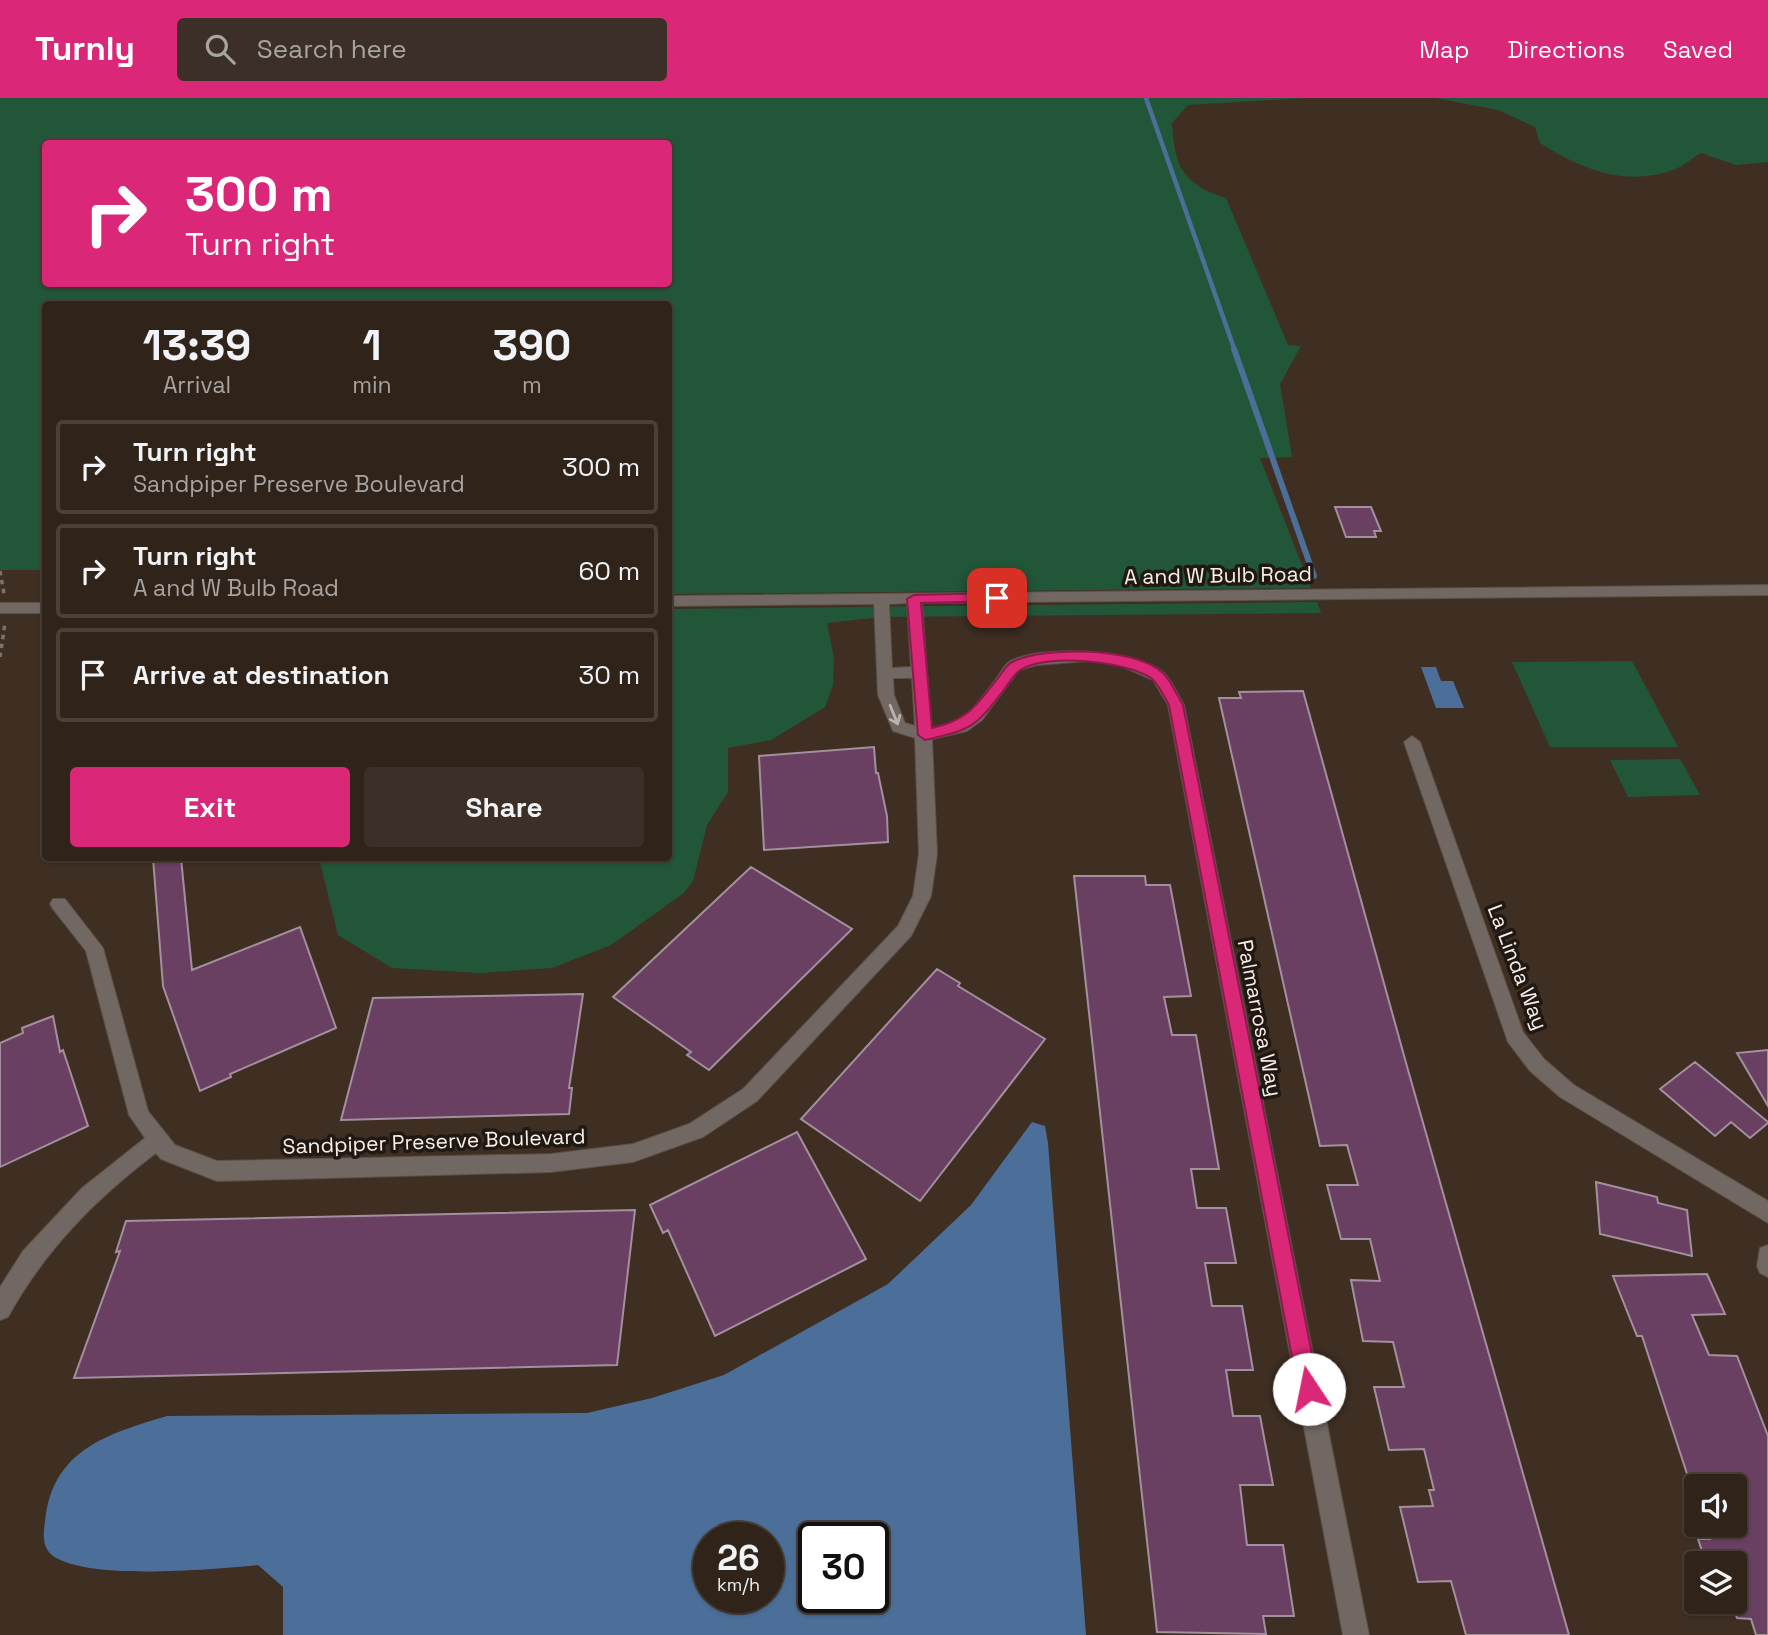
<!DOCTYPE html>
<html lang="en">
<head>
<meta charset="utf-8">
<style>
  body { margin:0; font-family:"Space Grotesk",sans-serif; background:#3b2f27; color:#f1f3f6; height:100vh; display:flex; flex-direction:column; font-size:26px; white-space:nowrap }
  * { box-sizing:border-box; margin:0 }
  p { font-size:23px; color:#a7a4a2 }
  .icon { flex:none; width:38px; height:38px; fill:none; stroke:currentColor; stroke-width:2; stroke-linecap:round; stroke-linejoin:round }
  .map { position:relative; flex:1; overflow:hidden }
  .panel { position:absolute; left:42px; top:203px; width:630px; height:560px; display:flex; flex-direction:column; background:#2f231a; border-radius:7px; box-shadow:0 2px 5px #0004,0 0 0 2px #4a4039 }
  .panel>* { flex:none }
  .top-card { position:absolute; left:42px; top:42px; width:630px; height:147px; border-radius:7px; box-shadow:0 2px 5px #0004,0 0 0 2px #4a4039; background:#db2777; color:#fff; overflow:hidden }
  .tools { position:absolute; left:1684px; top:1376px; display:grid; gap:14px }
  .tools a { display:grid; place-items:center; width:63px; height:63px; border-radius:7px; background:#2f231a; box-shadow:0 2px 5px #0004,0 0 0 2px #4a4039; font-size:35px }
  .speed { position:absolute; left:693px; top:1424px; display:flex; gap:14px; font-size:35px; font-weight:700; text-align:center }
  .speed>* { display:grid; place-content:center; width:91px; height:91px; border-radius:50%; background:#2f231a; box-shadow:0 2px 5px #0004,0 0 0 2px #4a4039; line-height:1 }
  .speed small { font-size:18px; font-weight:400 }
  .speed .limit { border:4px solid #111; border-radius:10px; background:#fff; color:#111 }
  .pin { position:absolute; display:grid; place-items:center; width:60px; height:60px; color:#fff; margin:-30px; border-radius:14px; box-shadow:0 4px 10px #0006 }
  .me { position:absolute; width:77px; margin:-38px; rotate:349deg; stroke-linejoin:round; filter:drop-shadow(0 0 5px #0008) }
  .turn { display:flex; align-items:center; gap:24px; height:147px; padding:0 28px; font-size:32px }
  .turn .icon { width:91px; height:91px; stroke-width:2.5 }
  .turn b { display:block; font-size:49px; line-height:60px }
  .eta { display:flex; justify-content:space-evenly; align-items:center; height:119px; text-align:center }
  .eta b { font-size:42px; font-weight:700; line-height:49px }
  .action { display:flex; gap:14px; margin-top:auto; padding:14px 28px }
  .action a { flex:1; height:80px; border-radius:7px; background:#db2777; color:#fff; font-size:28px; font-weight:700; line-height:80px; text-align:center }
  .action a+a { background:#3b2f27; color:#f1f3f6 }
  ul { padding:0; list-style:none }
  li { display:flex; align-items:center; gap:21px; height:94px; margin:0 14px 10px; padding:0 14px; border:4px solid #4a4039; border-radius:7px }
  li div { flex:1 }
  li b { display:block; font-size:26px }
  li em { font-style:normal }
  header { display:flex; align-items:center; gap:42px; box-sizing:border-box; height:98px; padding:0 35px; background:#db2777; color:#fff }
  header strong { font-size:33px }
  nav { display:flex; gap:38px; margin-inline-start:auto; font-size:24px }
  .search { width:490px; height:63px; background:#3b2f27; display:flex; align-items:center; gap:18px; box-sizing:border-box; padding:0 24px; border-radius:7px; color:#a7a4a2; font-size:26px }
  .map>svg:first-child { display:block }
  .green { fill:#225638; fill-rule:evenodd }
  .water { fill:#4b6f98; fill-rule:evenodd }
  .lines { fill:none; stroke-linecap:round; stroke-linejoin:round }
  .stream-far1 { stroke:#4b6f98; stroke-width:4.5 }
  .stream { stroke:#4b6f98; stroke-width:6 }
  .building { fill:#693f62; stroke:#a3909f; stroke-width:2 }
  .minor-casing { stroke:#5d4e43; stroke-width:2 }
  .path { stroke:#817268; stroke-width:3.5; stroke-dasharray:4.5 4.5; stroke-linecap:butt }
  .minor { fill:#716763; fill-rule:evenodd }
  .oneway { stroke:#bdb2ac }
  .route { fill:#db2777; stroke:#8e194d; stroke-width:2 }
  .labels { text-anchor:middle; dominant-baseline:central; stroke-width:7; stroke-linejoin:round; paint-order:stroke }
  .street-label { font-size:21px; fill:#fbf0e8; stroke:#201913 }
</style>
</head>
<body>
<header>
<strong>Turnly</strong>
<div class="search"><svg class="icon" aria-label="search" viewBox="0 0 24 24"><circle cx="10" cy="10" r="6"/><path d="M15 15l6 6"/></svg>Search here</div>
<nav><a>Map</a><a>Directions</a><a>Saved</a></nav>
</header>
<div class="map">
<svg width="1768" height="1537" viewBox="0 0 1768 1537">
  <rect width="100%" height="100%" fill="#3f2f23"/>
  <!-- green -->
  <path class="green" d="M 0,0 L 1307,0 L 1188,7 L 1172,25 C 1174,68 1183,87 1226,100 L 1288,247 L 1301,248 L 1280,286 L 1292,359 L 1260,360 L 1311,490 L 669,496 L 668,206 L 46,206 L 45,472 L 0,472 ZM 46,46 L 668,46 L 668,186 L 46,186 Z
    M 1436,0 L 1768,0 L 1768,64 L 1736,67 L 1701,55 C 1692,60 1683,69 1673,72 C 1625,89 1581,71 1540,45 L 1535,29 L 1498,12 Z
    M 1317,504 L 1321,515 L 882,519 L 827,525 L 834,560 L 833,587 L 825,609 L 771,642 L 728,650 L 728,694 L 707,727 L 693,783 L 684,795 L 611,847 L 552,870 L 480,875 L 392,870 L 338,837 L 319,760 L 668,760 L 669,511 Z
    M 1632,563 L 1678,649 L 1550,649 L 1512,564 Z
    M 1680,661 L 1700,697 L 1628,699 L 1610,662 Z"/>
  <!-- water -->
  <path class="water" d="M 1421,569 L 1436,569 L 1441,583 L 1453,583 L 1464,610 L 1436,610 Z
    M 1032,1024 L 1045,1028 L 1048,1045 L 1086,1537 L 283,1537 L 283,1489 L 258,1467 C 212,1471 90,1483 53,1458 C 42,1450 43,1436 45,1424 C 52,1352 107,1336 167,1318 L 587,1315 L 652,1300 L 724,1277 L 888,1186 L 971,1107 ZM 709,1440 L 768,1440 L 768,1500 L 709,1500 ZM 814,1440 L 873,1440 L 873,1500 L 814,1500 Z"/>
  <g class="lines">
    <!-- stream-far1 -->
    <path class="stream-far1" d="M 1146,0 L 1235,253"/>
    <!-- stream -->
    <path class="stream" d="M 1234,251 L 1314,478"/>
  </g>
  <!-- building -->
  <path class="building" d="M 1335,409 L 1371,409 L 1381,433 L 1374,433 L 1376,439 L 1346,439 Z
    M 1303,593 L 1408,972 L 1569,1537 L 1466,1537 L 1451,1483 L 1418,1484 L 1400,1409 L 1433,1408 L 1429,1392 L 1434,1392 L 1424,1351 L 1389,1352 L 1374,1289 L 1404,1289 L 1393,1244 L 1363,1243 L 1351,1182 L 1380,1183 L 1370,1141 L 1341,1141 L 1327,1087 L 1358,1087 L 1347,1047 L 1320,1048 L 1219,600 L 1241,600 L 1239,594 Z
    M 874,649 L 876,675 L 878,675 L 887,718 L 888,744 L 764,752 L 759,658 Z
    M 153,760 L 181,760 L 192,872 L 300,829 L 336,930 L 230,976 L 231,979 L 200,993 L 163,888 Z
    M 751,769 L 852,831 L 709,972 L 687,957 L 691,954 L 613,899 Z
    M 1074,778 L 1145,778 L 1146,787 L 1170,787 L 1191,898 L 1164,899 L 1172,937 L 1196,937 L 1219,1071 L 1191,1071 L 1197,1110 L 1226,1110 L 1236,1165 L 1205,1165 L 1212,1208 L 1242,1208 L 1253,1272 L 1226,1272 L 1233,1318 L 1260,1318 L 1273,1387 L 1240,1387 L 1247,1447 L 1283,1447 L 1294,1518 L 1263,1518 L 1266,1536 L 1157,1534 Z
    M 937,871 L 960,885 L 958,888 L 1045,941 L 920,1103 L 801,1021 Z
    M 583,896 L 569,990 L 572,990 L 569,1016 L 341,1022 L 373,900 Z
    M 53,918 L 60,954 L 63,952 L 88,1028 L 0,1069 L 0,945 L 23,935 L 22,930 Z
    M 1768,952 L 1768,1008 L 1737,955 Z
    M 1695,964 L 1768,1024 L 1768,1025 L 1750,1040 L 1731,1024 L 1715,1038 L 1660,991 Z
    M 797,1034 L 866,1161 L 715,1238 L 668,1132 L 663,1135 L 650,1107 Z
    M 1596,1084 L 1657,1099 L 1658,1105 L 1687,1112 L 1692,1158 L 1600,1136 Z
    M 635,1112 L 617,1267 L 74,1280 L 120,1153 L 116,1154 L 126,1123 Z
    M 1707,1176 L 1725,1216 L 1692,1217 L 1709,1257 L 1737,1258 L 1768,1338 L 1768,1537 L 1756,1537 L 1751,1521 L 1737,1520 L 1734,1512 L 1734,1465 L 1706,1465 L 1698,1441 L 1710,1441 L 1704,1426 L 1734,1426 L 1734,1388 L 1691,1388 L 1642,1238 L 1637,1238 L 1613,1178 Z"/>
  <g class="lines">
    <defs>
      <path id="minor" d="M 1768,487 L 1768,497 L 922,505 L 931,630 C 970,621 973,611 996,581 C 1000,576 1004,567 1009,564 C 1038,546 1139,551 1164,575 C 1172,583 1178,597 1184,607 L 1369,1537 L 1343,1537 L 1168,607 L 1153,582 L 1117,566 L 1088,563 L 1037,567 L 1019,572 L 982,622 L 967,633 L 932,641 L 937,756 L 931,798 L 911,838 L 757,1003 L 703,1039 L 633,1064 L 551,1074 L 217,1083 L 161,1061 L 156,1055 C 95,1101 45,1152 8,1219 L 0,1222 L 0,1189 L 23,1153 L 82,1090 L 145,1040 L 129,1017 L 86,853 L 53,811 L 50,806 L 53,801 L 65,801 L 103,850 L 148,1013 L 175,1047 L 217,1063 L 551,1056 L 633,1046 L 689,1026 L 743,991 L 898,828 L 913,798 L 919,756 L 915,640 L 893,633 L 878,597 L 874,506 L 668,508 L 668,498 ZM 907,505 L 911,569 L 892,570 L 889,506 ZM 893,580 L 912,580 L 915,628 L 905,625 L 894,597 Z
        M 0,505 L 46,505 L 46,515 L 0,515 Z
        M 1412,638 L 1420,644 L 1523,934 L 1544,961 L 1574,987 L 1768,1103 L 1768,1125 L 1560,999 L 1530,973 L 1508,944 L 1404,644 Z
        M 1768,1147 L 1768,1179 L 1760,1175 L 1757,1168 L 1760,1150 Z"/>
    </defs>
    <!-- minor casing -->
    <use href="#minor" class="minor-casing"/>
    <!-- path -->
    <path class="path" d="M 0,473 L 4,496
      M 0,559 L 5,525"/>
    <!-- minor -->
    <use href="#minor" class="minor"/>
  </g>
  <!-- one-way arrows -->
  <defs><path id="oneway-shaft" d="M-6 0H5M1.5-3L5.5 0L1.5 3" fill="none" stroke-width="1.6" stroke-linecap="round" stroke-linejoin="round" transform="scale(1.75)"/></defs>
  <use class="oneway" href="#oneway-shaft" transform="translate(894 617) rotate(68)"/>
  <!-- route -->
  <path class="route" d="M 997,495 L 1004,500 L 1002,503 L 921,505 L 932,630 C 968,622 975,609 998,580 C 1002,575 1006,567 1012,564 C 1044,548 1136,549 1163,575 C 1171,583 1177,597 1183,607 L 1319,1291 L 1316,1298 L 1309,1301 L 1301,1298 L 1298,1291 L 1169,607 C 1164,599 1159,586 1151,580 C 1126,563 1046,555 1020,572 C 1014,576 1008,587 1003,593 C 975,630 970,632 925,642 L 918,637 L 907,501 L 914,497 Z"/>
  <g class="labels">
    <!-- street labels -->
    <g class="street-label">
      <text transform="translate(1218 477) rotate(-1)">A and W Bulb Road</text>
      <text transform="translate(1518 869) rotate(69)">La Linda Way</text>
      <text transform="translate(1260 920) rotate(79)">Palmarrosa Way</text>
      <text transform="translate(434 1043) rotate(-2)">Sandpiper Preserve Boulevard</text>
    </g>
  </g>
</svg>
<div class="tools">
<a><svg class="icon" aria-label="sound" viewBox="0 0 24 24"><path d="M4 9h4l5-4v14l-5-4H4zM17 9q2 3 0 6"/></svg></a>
<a><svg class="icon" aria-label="layers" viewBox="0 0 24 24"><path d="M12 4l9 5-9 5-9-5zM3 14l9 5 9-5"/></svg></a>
</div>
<div class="speed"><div>26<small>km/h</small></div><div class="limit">30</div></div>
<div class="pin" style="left:997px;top:500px;background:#d93025"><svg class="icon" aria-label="arrive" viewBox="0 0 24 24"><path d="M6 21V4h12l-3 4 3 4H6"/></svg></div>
<svg class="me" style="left:1309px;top:1291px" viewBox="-20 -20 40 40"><circle r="19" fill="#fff"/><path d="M0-13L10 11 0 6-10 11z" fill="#db2777"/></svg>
<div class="top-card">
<div class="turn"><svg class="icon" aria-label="right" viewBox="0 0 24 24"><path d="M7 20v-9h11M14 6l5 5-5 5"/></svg><div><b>300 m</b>Turn right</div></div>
</div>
<section class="panel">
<div class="eta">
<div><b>13:39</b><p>Arrival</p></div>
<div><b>1</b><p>min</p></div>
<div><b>390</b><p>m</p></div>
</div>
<ul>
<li><svg class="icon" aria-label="right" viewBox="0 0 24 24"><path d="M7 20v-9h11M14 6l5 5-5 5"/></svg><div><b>Turn right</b><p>Sandpiper Preserve Boulevard</p></div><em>300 m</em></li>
<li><svg class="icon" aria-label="right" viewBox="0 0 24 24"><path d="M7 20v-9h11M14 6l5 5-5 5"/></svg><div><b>Turn right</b><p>A and W Bulb Road</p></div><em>60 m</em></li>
<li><svg class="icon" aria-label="arrive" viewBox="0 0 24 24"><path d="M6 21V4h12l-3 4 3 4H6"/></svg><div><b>Arrive at destination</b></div><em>30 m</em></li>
</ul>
<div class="action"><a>Exit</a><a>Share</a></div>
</section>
</div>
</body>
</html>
